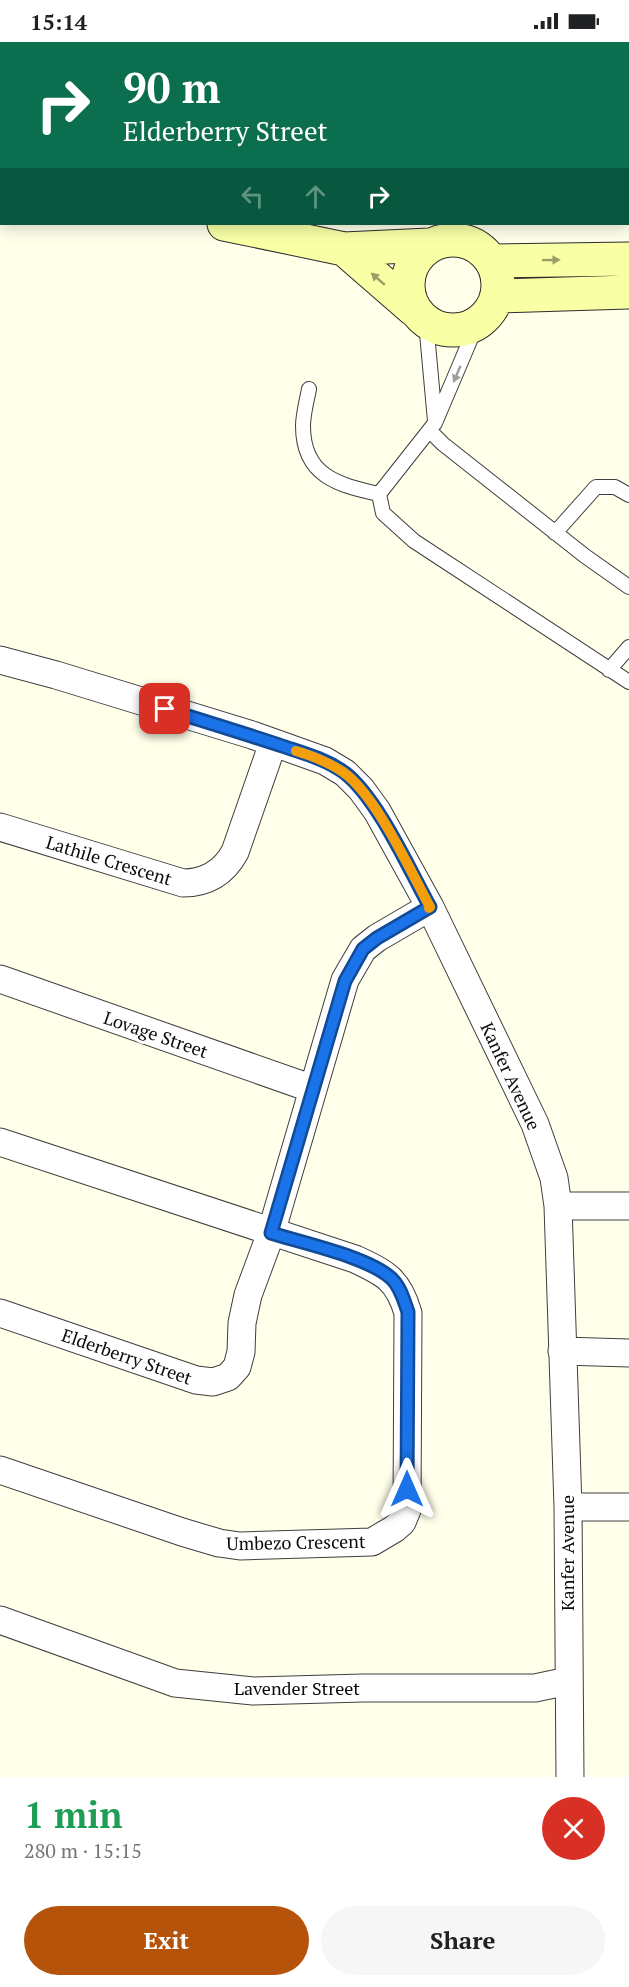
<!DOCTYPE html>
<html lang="en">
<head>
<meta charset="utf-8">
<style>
  body { margin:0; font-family:"PT Serif",serif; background:#f6f6f6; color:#202124; height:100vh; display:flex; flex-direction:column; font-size:22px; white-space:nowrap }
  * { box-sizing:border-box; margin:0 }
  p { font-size:20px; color:#757577 }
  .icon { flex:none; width:33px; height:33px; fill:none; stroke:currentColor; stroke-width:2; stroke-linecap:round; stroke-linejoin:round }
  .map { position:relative; height:1735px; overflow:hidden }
  .side { display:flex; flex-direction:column; background:#fff; flex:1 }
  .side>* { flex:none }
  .banner { position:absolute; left:0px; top:0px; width:630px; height:183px; box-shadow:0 3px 15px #0003; background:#0b6e4f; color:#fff; overflow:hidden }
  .pin { position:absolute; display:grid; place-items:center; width:51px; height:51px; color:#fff; margin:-26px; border-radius:12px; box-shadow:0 3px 9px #0006 }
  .me { position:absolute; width:66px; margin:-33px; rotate:0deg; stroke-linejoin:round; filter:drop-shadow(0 0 4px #0008) }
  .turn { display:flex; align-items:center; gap:21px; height:126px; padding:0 24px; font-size:27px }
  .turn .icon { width:78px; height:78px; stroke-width:2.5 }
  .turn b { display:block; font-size:42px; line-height:51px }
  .lanes { display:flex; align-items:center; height:57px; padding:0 24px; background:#0003; justify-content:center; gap:30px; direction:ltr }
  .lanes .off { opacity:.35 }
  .round { display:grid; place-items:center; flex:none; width:63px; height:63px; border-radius:32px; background:#f6f6f6 }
  .summary { display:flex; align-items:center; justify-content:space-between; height:102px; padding:0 24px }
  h1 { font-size:36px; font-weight:700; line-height:45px; color:#1e9e55 }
  .action { display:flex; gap:12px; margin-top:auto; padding:12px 24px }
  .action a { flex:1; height:69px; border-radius:36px; background:#b45309; color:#fff; font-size:24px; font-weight:700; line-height:69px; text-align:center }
  .action a+a { background:#f6f6f6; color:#202124 }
  .status { display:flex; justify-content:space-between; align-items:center; height:42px; padding:0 30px; background:#fff; direction:ltr }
  .status svg { height:16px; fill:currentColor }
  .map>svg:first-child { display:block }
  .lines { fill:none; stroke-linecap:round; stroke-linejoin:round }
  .lane-casing { stroke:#3e3e3e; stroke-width:16 }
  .street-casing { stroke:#3e3e3e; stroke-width:29 }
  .secondary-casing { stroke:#2d2d2d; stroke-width:35 }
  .lane { stroke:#fff; stroke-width:14 }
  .street { stroke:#fff; stroke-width:27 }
  .secondary { stroke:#f8ffa5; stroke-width:33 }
  .oneway { fill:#999d67 }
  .oneway2 { fill:#9d9d9d }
  .route-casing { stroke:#114b97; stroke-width:15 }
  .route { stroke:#1a73e8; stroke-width:10 }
  .slow { stroke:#f59e0b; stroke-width:10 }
  .labels { text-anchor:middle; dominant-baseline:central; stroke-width:6; stroke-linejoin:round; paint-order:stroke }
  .street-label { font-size:18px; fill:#0b0b0b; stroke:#fff }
</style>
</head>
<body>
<div class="status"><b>15:14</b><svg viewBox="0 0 49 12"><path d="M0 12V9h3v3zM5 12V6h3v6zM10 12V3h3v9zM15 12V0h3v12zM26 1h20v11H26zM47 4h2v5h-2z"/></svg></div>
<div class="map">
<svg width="629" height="1735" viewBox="0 0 629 1735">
  <rect width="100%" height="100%" fill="#ffffea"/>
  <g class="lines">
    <defs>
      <path id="lane" d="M 55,2 L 55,0
        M 0,29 L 2,29
        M 426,280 L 435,379
        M 477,282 L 435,381 L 379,452 L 383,471 L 414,499 L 629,640
        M 309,347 C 307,358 303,372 303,384 C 303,434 338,443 379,452
        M 430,389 L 443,402 L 585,514 L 629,545
        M 555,491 L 596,445 L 615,445 L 629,453
        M 609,628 L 629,605"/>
      <path id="street" d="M 135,0 L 138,2
        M 487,0 L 487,2
        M 628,70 L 629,70
        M 0,618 L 56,633 L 252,693 L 325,719 L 345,731 L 361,747 L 377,769 L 430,865 L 535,1082 L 554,1136 L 558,1164 L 568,1465 L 570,1735
        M 0,785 L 183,841 C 207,841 224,830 235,810 L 273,701
        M 0,937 L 313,1047
        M 0,1100 L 355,1217 C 385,1231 398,1237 408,1271 L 407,1468 L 402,1480 L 394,1487 L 372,1500 L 240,1504 L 219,1501 L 182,1490 L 0,1428
        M 558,1164 L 629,1164
        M 0,1271 L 196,1338 L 213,1340 L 228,1335 L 237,1325 L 241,1310 L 242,1281 L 248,1253 L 271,1191 L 345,938 L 363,907 L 377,896 L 430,865
        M 562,1309 L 629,1311
        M 568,1465 L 629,1465
        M 0,1578 L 175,1641 L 253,1649 L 363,1646 L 535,1646 L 568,1639"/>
      <path id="secondary" d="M 0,122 L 2,122
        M 224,182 L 344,207 L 429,203
        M408 243a45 45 0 1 1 90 0a45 45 0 1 1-90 0Z
        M 344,207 L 413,267
        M 492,219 L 629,217
        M 497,254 L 629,250"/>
    </defs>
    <!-- lane casing -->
    <use href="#lane" class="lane-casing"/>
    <!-- street casing -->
    <use href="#street" class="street-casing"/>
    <!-- secondary casing -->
    <use href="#secondary" class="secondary-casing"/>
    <!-- lane -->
    <use href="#lane" class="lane"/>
    <!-- street -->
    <use href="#street" class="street"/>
    <!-- secondary -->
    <use href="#secondary" class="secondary"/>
  </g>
  <!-- one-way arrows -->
  <defs><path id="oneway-solid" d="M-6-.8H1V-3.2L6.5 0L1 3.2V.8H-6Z" transform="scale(1.5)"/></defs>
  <g class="oneway">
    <use href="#oneway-solid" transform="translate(551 218) rotate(-1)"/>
    <use href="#oneway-solid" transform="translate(378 237) rotate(-139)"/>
  </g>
  <use class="oneway2" href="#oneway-solid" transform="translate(457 332) rotate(113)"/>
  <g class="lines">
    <defs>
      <path id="route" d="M 165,667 C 204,679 243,691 282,704 C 303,711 326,717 345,731 C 378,757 409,827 430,865 L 377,896 L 363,907 L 345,939 L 271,1191 C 302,1201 369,1215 392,1237 C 401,1246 404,1259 408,1270 L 407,1447"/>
    </defs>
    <!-- route casing -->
    <use href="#route" class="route-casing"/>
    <!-- route -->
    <use href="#route" class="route"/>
    <!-- slow -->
    <path class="slow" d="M 296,709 C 313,714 328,720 343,730 C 376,753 410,828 430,865 L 429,866"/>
  </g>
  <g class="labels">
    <!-- street labels -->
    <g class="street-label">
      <text transform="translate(109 818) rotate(17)">Lathile Crescent</text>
      <text transform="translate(156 992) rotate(19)">Lovage Street</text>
      <text transform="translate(511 1034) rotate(65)">Kanfer Avenue</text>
      <text transform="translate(127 1314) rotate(19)">Elderberry Street</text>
      <text transform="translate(296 1500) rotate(-1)">Umbezo Crescent</text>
      <text transform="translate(567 1511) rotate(-90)">Kanfer Avenue</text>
      <text x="297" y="1646">Lavender Street</text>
    </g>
  </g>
</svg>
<div class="pin" style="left:165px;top:667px;background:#d93025"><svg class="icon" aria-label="arrive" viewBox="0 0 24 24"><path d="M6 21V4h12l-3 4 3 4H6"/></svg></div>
<svg class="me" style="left:407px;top:1447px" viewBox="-20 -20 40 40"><path d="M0-17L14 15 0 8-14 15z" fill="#1a73e8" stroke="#fff" stroke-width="4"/></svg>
<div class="banner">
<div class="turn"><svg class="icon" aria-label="right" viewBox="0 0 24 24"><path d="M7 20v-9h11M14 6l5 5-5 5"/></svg><div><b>90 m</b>Elderberry Street</div></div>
<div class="lanes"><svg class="icon off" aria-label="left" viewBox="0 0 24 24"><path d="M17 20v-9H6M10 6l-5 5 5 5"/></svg><svg class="icon off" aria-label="ahead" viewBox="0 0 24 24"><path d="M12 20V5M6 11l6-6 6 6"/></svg><svg class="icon" aria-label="right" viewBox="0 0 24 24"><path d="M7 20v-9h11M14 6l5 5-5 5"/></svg></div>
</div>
</div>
<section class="side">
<div class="summary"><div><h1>1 min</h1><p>280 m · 15:15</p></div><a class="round" style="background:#d93025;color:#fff"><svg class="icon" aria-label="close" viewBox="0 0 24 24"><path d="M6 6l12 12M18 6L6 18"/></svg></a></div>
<div class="action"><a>Exit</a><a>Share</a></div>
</section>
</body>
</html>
